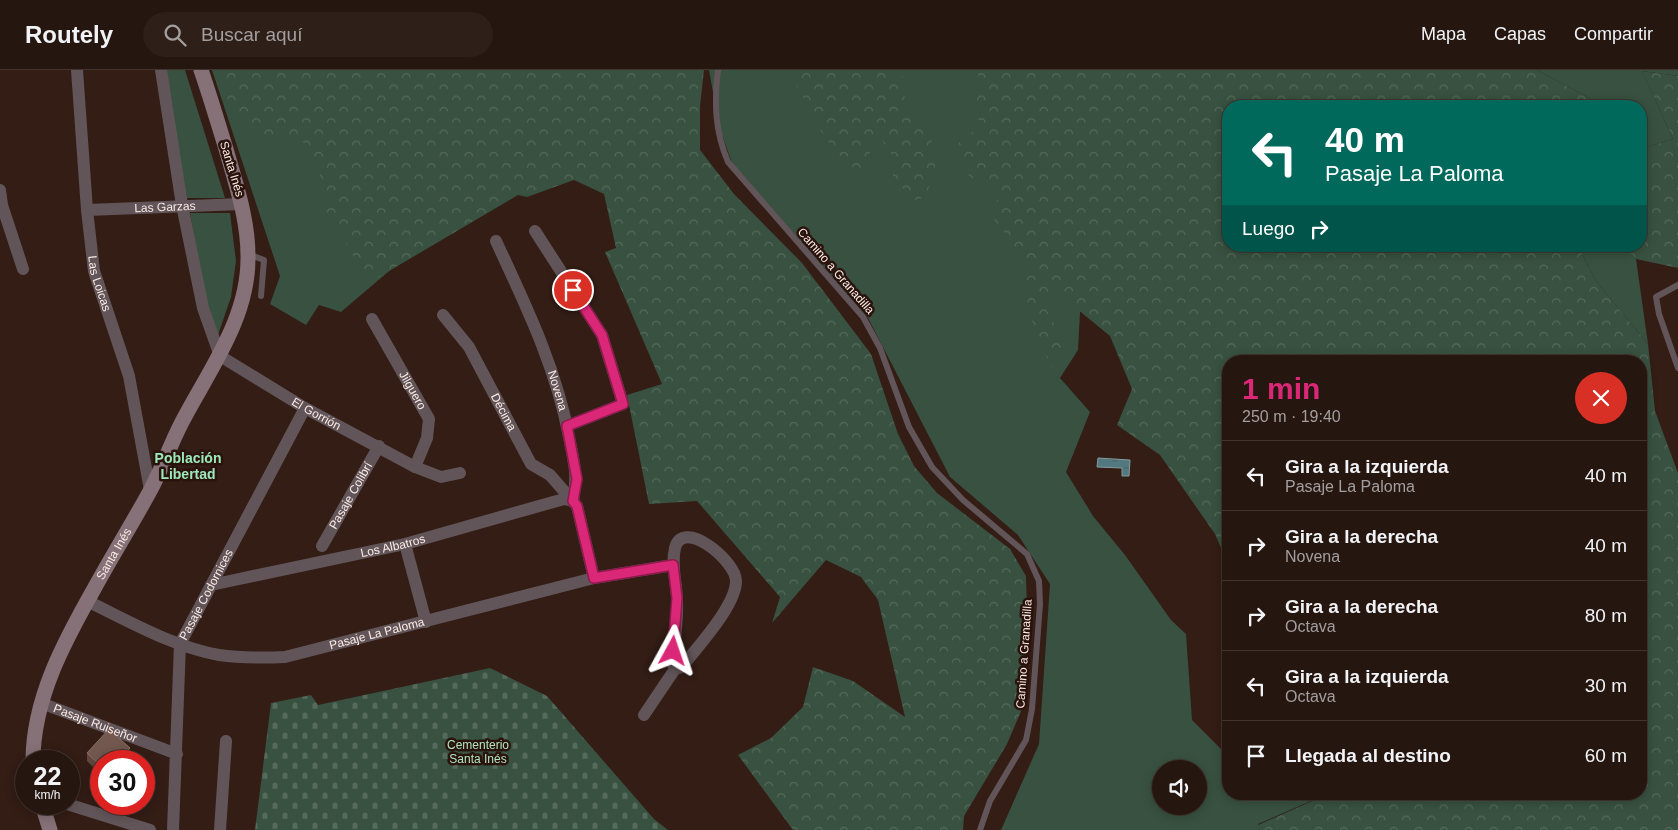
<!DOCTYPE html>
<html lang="es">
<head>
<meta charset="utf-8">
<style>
  body { margin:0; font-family:Arial,sans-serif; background:#2e1f19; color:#f1f3f6; height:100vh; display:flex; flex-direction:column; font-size:19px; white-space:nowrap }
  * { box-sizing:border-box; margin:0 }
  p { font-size:16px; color:#a49f9f }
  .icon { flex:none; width:28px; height:28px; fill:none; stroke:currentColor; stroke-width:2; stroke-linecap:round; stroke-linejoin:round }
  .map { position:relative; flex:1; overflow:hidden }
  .side { position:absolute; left:1222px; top:285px; width:425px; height:445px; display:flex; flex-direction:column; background:#261610; border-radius:20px; box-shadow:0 2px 12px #0003,0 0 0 1px #423530 }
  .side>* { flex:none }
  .top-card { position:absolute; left:1222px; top:30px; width:425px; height:152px; border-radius:20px; box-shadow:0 2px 12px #0003,0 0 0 1px #423530; background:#00695c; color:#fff; overflow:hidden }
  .fabs { position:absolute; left:1152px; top:690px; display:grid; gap:10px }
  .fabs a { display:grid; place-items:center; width:55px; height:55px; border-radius:50%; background:#261610; box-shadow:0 2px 12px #0003,0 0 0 1px #423530; font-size:25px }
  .speed { position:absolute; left:15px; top:680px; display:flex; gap:10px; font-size:25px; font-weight:700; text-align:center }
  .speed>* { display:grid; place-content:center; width:65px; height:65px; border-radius:50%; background:#261610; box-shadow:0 2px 12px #0003,0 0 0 1px #423530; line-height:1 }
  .speed small { font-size:12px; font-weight:400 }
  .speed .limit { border:8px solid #d22; background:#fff; color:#111 }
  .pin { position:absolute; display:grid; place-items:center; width:42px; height:42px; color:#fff; margin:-21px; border:2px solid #fff; border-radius:50%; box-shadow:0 1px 5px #0007 }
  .me { position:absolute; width:55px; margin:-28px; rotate:5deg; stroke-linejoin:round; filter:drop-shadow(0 0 4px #0008) }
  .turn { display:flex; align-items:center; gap:18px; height:105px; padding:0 20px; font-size:22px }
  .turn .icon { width:65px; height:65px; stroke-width:2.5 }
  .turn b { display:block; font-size:35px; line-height:42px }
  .then { display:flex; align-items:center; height:48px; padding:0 20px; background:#0003; gap:10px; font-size:19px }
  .round { display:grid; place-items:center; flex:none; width:52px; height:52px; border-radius:26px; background:#2e1f19 }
  .overview { display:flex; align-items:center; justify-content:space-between; height:85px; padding:0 20px }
  h1 { font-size:30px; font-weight:700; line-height:38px; color:#db2777 }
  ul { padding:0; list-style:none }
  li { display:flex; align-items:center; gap:15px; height:70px; padding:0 20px; border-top:1px solid #423530 }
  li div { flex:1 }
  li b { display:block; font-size:19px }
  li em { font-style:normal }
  header { display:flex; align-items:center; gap:30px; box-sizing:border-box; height:70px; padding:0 25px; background:#261610; border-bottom:1px solid #423530 }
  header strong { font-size:24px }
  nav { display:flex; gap:28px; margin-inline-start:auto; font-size:18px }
  .search { width:350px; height:45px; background:#2e1f19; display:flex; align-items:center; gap:12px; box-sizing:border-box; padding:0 18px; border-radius:28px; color:#a49f9f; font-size:19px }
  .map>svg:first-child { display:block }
  .green { fill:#385140; fill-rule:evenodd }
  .forest { fill:url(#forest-crowns) }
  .cemetery { fill:url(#cemetery-stones) }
  .water { fill:url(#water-ripples); stroke:#859b9e }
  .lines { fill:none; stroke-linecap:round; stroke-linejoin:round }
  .service { stroke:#625559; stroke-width:6 }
  .minor { stroke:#625559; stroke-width:12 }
  .secondary { stroke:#857177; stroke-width:15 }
  .wall { fill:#62463d }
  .shaded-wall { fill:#482e25 }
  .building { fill:#72584f; stroke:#886f66 }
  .route-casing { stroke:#8e194d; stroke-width:12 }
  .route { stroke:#db2777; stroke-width:9 }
  .labels { text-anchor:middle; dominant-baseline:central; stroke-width:5; stroke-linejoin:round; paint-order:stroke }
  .street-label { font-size:12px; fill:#fbebe5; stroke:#29130c }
  .park-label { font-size:12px; fill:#afe4bf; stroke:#29130c }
  .neighbourhood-label { font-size:14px; font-weight:bold; fill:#9ce8ba; stroke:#29130c }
</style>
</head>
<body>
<header>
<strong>Routely</strong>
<div class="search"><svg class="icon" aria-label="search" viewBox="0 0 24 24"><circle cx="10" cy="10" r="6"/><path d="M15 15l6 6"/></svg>Buscar aquí</div>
<nav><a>Mapa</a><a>Capas</a><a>Compartir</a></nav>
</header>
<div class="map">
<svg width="1678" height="760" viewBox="0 0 1678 760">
  <defs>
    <pattern id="forest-crowns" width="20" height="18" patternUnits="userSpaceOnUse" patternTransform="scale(1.25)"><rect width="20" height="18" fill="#385140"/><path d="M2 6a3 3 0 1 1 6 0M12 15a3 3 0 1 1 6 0" fill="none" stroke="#566a5b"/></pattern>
    <pattern id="cemetery-stones" width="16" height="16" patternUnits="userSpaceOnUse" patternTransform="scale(1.25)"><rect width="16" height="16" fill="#385140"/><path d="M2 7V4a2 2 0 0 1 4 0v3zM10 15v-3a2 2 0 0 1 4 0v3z" fill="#566a5b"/></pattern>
    <pattern id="water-ripples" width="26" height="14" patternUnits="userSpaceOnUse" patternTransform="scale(1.25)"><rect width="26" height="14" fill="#52797f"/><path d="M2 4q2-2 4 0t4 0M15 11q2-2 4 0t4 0" fill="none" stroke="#4e6062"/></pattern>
  </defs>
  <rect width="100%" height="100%" fill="#331d15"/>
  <!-- green -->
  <path class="green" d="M 162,0 L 185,0 L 225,128 L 182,128 Z
    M 212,0 L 658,0 L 408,185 L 341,242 L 319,235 L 306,255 L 270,234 L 280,206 Z
    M 709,0 L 1032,0 L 1081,224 L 1078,280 L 1060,308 L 1090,342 L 1066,402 L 1093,446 L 1125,485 L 1171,550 L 1186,564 L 1192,650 L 1229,687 L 1229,724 L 1288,724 L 1311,731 L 1258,754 L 1260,760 L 1001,760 L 1039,674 L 1050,514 L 1018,465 L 950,407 L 868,248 L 732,93 L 719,56 ZM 1161,699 L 1199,699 L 1199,736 L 1161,736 Z
    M 1537,0 L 1678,0 L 1678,6 L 1642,1 L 1673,69 L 1641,79 L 1641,36 L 1597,36 L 1591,29 Z
    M 190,143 L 230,143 L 236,191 L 231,227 L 217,268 L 206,234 Z
    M 1578,176 L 1624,176 L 1636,189 L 1648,274 L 1596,211 Z"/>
  <!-- forest -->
  <path class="forest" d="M 217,0 L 704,0 L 700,36 L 700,80 L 734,124 L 802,193 L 871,284 L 898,364 L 914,396 L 937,423 L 1010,479 L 1026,506 L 1027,540 L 1022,639 L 1007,674 L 964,746 L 963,760 L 793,760 L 738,685 L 771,668 L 803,637 L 813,597 L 853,611 L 905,647 L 878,530 L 861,507 L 826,490 L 772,553 L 780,527 L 697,431 L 649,434 L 627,325 L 662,314 L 605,182 L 616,178 L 604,124 L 574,110 L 527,127 L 518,125 L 367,214 L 347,174 L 328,148 L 323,112 L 305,73 L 266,67 L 230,36 Z
    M 786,0 L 900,0 L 904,11 L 905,35 L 931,68 L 936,94 L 926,126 L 917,130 L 911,128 L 893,106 L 892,85 L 878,64 L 866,67 L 872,92 L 857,100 C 817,73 813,35 786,0 Z
    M 979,0 L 1537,0 L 1591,29 L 1597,36 L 1229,36 L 1229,176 L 1578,176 L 1596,211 L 1648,274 L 1655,341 L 1678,403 L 1678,760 L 1260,760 L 1258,755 L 1328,724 L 1641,724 L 1641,291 L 1229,291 L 1229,496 L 1215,464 L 1160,385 L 1117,355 L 1132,319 L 1110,266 L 1049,216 L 1045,237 L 1066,275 L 1052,299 L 1029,244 L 1022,186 L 990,144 L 1002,122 C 972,111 964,108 954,77 L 980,56 L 975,30 Z
    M 1642,1 L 1678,6 L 1678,198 L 1636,189 L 1624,176 L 1641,176 L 1641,79 L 1673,69 Z"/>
  <!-- cemetery -->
  <path class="cemetery" d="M 490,598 L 547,626 L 654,749 L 668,760 L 255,760 L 271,633 L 311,625 L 318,635 Z"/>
  <!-- water -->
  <path class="water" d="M 1098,388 L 1130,390 L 1129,406 L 1122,406 L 1122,398 L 1097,397 Z"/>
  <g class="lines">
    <!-- service -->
    <path class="service" d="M 718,0 C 714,34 715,61 728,92 L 863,247 L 880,278 L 909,357 L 932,397 L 963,430 L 1027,484 L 1039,511 L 1040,534 L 1032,639 L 1026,670 L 990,731 L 980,760
      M 248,184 L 264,190 L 261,226
      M 1678,215 L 1656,227 L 1659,244 L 1678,298"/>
    <!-- minor -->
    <g class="minor">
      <path id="s1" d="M 77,0 L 87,140 L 94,201 L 129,306 L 150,420"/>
      <path id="s2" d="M 161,0 L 182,135 L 203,238 L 220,286 L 305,338 L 415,397 L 441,407 L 460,403"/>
      <path d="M 0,120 L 2,135 L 23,199"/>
      <path id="s3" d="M 87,140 L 242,134"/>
      <path d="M 535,161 L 602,265 L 623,334 L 567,356"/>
      <path id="s4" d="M 496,171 C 526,236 556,297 569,367 C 574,393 578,404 573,431"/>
      <path id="s5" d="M 443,245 L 469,277 L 531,394 L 550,405 L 577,436 L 594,508"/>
      <path id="s6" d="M 372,249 L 429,349 L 427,368 L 415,397"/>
      <path d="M 405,474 L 426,552"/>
      <path id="s7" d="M 322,476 L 379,376"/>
      <path id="s8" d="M 211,515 L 405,474 L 564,429 L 573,431"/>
      <path id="s9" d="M 87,531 C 129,551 173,577 219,585 C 241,588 262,588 285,587 L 594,508 L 673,495"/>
      <path id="s10" d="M 41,633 L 177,684"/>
      <path d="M 644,645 L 675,599 L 682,597 C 697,577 736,536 736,511 C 736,491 683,447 675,478 C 671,494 676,511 677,528 C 678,549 675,571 672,592 L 675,599"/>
      <path d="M 67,734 L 150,760"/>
      <path id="s11" d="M 173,760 L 180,574 L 305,338"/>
      <path d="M 220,760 L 226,671"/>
    </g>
    <!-- secondary -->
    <g class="secondary">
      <path id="s12" d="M 33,691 C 33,629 64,572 94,519 C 112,486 132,454 150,421 C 162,399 170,375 182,352 C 209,300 249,248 248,186 C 248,149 236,115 226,79 C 218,53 210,26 201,0"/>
      <path d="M 42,734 L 50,760"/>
    </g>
  </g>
  <!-- wall -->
  <path class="wall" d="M 87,683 L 130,686 L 126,691 L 101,691 L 101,705 L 87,691 Z"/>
  <!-- shaded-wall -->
  <path class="shaded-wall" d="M 130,678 L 130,686 L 126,691 L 118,691 Z"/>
  <!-- building -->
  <path class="building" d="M 109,659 L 130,678 L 118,691 L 101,691 L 101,696 L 87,683 Z"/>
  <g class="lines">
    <defs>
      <path id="route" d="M 573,220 L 602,265 L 623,334 L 567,356 L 577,409 L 573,431 L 577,436 L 594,508 L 673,495 L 677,528 L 673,581"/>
    </defs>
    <!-- route casing -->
    <use href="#route" class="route-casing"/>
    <!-- route -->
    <use href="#route" class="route"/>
  </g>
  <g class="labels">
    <!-- street labels -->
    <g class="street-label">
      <text transform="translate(232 99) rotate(73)">Santa Inés</text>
      <text stroke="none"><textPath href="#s3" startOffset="78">Las Garzas</textPath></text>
      <text transform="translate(836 201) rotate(49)">Camino a Granadilla</text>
      <text stroke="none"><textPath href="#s1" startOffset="215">Las Loicas</textPath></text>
      <text stroke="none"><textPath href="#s6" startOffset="82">Jilguero</textPath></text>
      <text stroke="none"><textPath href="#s4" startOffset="162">Novena</textPath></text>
      <text stroke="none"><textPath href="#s5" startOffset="115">Décima</textPath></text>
      <text stroke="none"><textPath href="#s2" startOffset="405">El Gorrión</textPath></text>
      <text stroke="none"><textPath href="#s7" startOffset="58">Pasaje Colibrí</textPath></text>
      <text stroke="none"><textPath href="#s8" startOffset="186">Los Albatros</textPath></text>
      <text stroke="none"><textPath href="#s12" startOffset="225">Santa Inés</textPath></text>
      <text stroke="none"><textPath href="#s11" startOffset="242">Pasaje Codornices</textPath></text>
      <text stroke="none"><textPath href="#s9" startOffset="304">Pasaje La Paloma</textPath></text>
      <text transform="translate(1024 584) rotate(-86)">Camino a Granadilla</text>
      <text stroke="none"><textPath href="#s10" startOffset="58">Pasaje Ruiseñor</textPath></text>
    </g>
    <!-- park labels -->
    <g class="park-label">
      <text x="478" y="675">Cementerio<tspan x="478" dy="14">Santa Inés</tspan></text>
    </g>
    <!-- neighbourhood labels -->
    <g class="neighbourhood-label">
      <text x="188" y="388">Población<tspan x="188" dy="16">Libertad</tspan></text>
    </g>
  </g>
</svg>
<div class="fabs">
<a><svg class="icon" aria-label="sound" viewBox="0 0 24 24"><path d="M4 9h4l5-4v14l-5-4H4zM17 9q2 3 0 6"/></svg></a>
</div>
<div class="speed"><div>22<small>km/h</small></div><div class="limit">30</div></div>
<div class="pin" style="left:573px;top:220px;background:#d93025"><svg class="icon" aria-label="arrive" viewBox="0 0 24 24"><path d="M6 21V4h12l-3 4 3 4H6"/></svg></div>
<svg class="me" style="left:673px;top:581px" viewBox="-20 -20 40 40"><path d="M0-17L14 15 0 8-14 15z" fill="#db2777" stroke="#fff" stroke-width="4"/></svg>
<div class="top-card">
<div class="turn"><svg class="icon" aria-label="left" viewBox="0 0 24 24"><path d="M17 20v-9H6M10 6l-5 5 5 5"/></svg><div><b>40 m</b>Pasaje La Paloma</div></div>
<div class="then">Luego<svg class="icon" aria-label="right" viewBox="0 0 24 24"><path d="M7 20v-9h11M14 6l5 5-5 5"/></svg></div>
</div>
<section class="side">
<div class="overview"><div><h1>1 min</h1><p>250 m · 19:40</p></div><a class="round" style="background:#d93025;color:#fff"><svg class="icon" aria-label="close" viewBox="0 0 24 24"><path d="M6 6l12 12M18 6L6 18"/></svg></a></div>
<ul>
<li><svg class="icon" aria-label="left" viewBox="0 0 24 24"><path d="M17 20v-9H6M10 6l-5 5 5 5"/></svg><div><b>Gira a la izquierda</b><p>Pasaje La Paloma</p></div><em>40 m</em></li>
<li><svg class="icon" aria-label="right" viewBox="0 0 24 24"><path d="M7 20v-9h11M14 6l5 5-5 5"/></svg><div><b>Gira a la derecha</b><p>Novena</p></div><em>40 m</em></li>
<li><svg class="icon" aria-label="right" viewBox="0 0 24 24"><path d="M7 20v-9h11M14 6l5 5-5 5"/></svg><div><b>Gira a la derecha</b><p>Octava</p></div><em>80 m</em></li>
<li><svg class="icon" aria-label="left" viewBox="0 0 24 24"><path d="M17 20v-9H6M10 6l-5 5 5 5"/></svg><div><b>Gira a la izquierda</b><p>Octava</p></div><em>30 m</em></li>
<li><svg class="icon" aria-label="arrive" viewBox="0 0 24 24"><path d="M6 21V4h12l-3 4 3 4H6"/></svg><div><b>Llegada al destino</b></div><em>60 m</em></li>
</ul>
</section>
</div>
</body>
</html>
